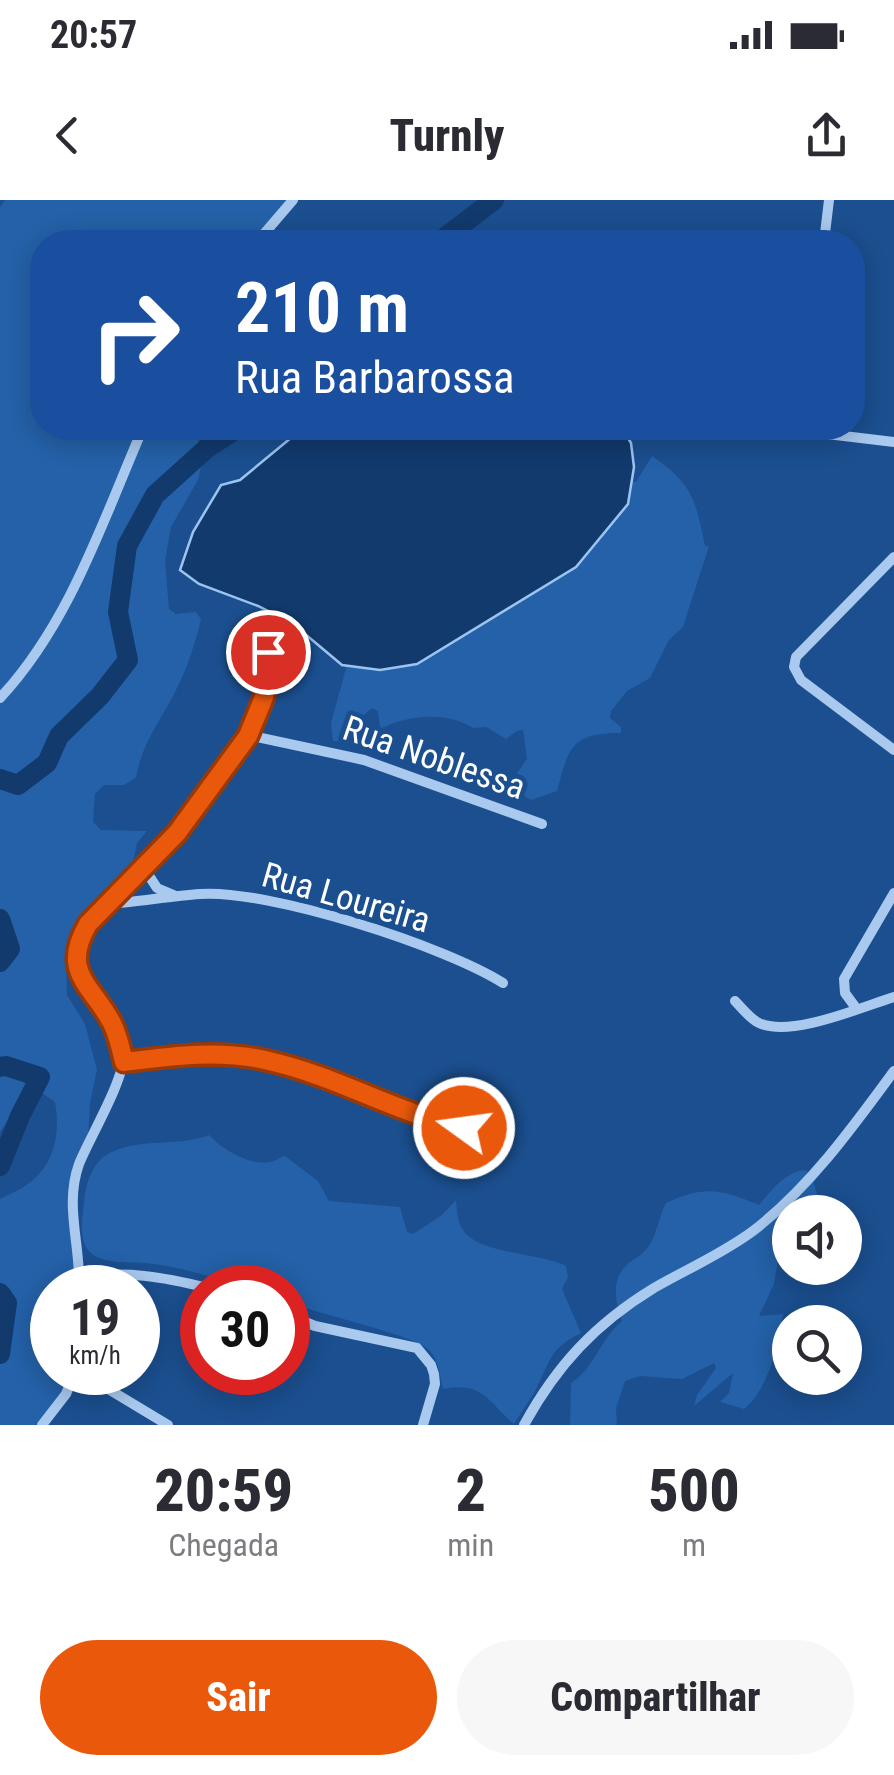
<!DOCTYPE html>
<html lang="pt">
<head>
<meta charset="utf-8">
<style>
  body { margin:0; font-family:"Roboto Condensed",sans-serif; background:#f7f7f7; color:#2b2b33; height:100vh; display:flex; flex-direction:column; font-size:38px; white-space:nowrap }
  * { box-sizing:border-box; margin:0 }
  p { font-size:32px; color:#7c7c81 }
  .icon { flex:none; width:55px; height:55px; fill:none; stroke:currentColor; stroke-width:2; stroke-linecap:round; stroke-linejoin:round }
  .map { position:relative; height:1225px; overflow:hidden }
  .panel { display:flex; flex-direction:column; background:#fff; flex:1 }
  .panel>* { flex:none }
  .top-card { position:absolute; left:30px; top:30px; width:835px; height:210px; border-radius:40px; box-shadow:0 5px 25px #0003; background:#1a4fa0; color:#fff; overflow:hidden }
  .fabs { position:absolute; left:772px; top:995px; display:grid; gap:20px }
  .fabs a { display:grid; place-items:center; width:90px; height:90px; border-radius:50%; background:#fff; box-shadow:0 5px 25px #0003; font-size:50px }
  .speed { position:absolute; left:30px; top:1065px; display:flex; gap:20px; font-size:50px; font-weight:700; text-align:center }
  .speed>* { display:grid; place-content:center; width:130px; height:130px; border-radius:50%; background:#fff; box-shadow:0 5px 25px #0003; line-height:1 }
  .speed small { font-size:25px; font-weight:400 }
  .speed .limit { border:15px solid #d22; background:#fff; color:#111 }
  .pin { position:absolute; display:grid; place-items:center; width:85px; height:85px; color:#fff; margin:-42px; border:5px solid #fff; border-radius:50%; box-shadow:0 2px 10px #0007 }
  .me { position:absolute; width:110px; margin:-55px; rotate:284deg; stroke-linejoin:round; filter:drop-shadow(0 0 8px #0008) }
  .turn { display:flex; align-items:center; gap:35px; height:210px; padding:0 40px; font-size:45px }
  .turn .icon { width:130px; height:130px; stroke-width:2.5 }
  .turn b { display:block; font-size:70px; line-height:85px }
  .eta { display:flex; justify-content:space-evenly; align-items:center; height:170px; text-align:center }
  .eta b { font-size:60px; font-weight:800; line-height:70px }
  .action { display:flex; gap:20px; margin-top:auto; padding:20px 40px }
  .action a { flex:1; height:115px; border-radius:60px; background:#ea580c; color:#fff; font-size:40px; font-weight:800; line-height:115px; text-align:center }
  .action a+a { background:#f7f7f7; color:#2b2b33 }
  .status { display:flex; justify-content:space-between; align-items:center; height:70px; padding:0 50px; background:#fff; direction:ltr }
  .status svg { height:28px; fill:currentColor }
  header { display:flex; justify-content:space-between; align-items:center; height:130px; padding:0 40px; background:#fff; font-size:45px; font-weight:800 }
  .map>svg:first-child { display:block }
  .green { fill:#2461a8 }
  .water { fill:#123a6d; stroke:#9cc4f0; stroke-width:2.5 }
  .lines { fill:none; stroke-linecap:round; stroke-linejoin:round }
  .river { stroke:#123a6d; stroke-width:20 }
  .street { stroke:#a9c9ee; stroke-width:10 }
  .route-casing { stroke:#983908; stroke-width:25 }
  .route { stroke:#ea580c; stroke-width:18 }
  .labels { text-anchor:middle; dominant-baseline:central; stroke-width:10; stroke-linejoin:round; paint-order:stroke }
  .street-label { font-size:35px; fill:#fff; stroke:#1b4f8f }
</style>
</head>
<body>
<div class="status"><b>20:57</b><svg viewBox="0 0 49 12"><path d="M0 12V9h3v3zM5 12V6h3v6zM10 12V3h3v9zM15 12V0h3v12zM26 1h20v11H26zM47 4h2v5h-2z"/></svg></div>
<header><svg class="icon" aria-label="back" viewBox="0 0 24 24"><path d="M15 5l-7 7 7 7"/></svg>Turnly<svg class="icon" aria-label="share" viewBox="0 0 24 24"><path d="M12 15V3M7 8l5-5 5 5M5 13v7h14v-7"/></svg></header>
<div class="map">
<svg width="894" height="1225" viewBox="0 0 894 1225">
  <rect width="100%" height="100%" fill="#1b4f8f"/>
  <!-- green -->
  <path class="green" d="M 5,0 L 294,0 L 254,42 L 42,42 L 42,228 L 157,228 L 169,236 L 196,238 L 205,250 L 198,280 L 171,327 L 165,361 L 169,409 L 176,414 L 196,412 L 201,419 C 196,442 188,465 178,486 C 162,520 142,541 136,578 L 124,585 L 104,585 L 95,594 L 93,622 L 101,630 L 147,631 L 137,643 L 129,683 L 122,691 L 83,714 L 66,747 L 67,795 L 85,824 L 97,870 L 90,903 L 88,939 L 74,979 L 77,1087 L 52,1088 L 52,1172 L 74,1173 L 48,1225 L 0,1225 L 0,999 C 7,995 15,992 22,988 C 54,969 61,935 55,902 L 39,891 L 23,898 L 0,932 L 0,7 Z
    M 652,256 C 692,283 696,300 705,346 L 709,346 L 683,427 L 669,440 L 650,478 L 627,491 L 611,511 L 610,518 L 621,527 L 621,533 C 571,533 569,547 557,591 L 531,600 L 521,594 L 515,576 L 527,559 L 523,530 L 517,531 L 506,539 L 486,527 L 473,528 C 447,511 408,515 380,529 L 378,511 L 372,508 L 359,519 L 347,541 L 333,541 L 331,523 L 346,468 L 332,446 L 620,280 L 636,282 Z
    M 209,935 C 222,949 249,966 270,962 C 276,961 280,957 285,956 L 318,981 L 329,1001 L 400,1007 L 407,1032 L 413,1034 L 442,1015 L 456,1000 C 457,1009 457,1022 463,1030 C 480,1055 540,1052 566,1066 L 568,1077 L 562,1089 L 581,1133 C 549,1149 551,1160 536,1189 C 530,1201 521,1212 514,1224 C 488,1202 483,1181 443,1189 C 440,1177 439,1161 430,1151 C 417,1135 316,1114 288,1102 L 288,1088 C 275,1087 261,1089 249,1087 C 214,1079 182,1066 145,1063 C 129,1062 105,1064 92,1054 C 78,1043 82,1019 84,1003 C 85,987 91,965 105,956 C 135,936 176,948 209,935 Z
    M 804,970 L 811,973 L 822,1012 L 790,1012 L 790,1056 L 781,1042 L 774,1084 L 759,1116 L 783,1114 C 780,1142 767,1192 744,1209 L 720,1202 L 729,1193 L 733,1173 L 694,1206 L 697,1195 L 716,1168 L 714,1163 L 682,1179 L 640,1176 L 625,1181 L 616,1208 L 617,1225 L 570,1225 L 571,1183 C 595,1168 599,1140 622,1121 C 616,1105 611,1082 624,1068 C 631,1059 641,1057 648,1047 C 657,1035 659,1016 666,1003 C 704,985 722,989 759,1005 C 772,990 784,973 804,970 Z"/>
  <!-- water -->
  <path class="water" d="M 303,228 L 622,228 L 631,243 L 634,267 L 628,304 L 576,367 L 417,464 L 380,470 L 342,465 L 292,423 L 258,406 L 199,384 L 180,370 L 193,332 L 221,285 L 240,280 Z"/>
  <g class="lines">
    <!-- river -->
    <path class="river" d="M 439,42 L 494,0
      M 0,579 L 18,585 L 47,563 L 59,536 L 100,496 L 128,460 L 118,412 L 127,346 L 155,295 L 207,248 L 238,228
      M 0,719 L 10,749 L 0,762
      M 0,867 L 6,866 L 40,877 L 20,916 L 0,966
      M 0,1093 L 7,1103 L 0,1154"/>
    <!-- street -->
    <path class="street" d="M 257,42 L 293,0
      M 824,42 L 829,0
      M 809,228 L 819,233 L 894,242
      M 894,357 L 796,457 L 794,467 L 801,480 L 894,550
      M 0,498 C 70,423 103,320 143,228
      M 248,535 L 364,560 L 542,624
      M 144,668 L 157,688 L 176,696
      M 108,704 C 138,702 170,696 200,694 C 268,689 445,746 503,783
      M 735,801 C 742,808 750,819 759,823 C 791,838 861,807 894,797
      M 856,808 L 845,793 L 844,779 L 894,693
      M 124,861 C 172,856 221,849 269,861 C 336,876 396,913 464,928
      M 79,1078 C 125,1070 163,1077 208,1088
      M 79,1088 C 81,1045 64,1006 79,964 C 88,941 125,878 123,857 C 117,801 53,785 87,724 L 177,633 L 248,535 L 264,497 L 267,452
      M 288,1115 L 315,1126 L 417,1148 L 431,1165 L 434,1174 L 435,1184 L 423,1225
      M 80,1172 L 168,1225
      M 42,1225 L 66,1194 L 75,1172
      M 524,1225 C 557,1165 595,1124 654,1088 C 687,1069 722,1054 753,1031 C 809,988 853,927 894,871"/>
  </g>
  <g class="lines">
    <defs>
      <path id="route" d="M 268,452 L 264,497 L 248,536 L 177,633 L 88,724 C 60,772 91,784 112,823 C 118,835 121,849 124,862 C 171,856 221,849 269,861 C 336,876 396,913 464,928"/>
    </defs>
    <!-- route casing -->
    <use href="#route" class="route-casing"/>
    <!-- route -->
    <use href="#route" class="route"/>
  </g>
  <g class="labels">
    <!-- street labels -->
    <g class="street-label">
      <text transform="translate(434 558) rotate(19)">Rua Noblessa</text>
      <text transform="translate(346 698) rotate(16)">Rua Loureira</text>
    </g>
  </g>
</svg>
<div class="fabs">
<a><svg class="icon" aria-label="sound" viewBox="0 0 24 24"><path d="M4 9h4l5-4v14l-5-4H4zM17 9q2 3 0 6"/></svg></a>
<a><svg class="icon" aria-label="search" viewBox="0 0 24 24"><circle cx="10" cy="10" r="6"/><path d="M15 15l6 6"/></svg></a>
</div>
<div class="speed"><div>19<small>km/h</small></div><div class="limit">30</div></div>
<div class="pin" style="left:268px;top:452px;background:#d93025"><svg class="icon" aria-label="arrive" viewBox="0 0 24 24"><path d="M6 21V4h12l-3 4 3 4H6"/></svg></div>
<svg class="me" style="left:464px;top:928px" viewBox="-20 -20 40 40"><circle r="17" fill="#ea580c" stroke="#fff" stroke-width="3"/><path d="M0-11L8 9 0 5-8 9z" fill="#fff"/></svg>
<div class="top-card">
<div class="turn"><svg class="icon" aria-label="right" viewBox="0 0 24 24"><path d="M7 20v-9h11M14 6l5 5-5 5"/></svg><div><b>210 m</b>Rua Barbarossa</div></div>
</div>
</div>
<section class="panel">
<div class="eta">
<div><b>20:59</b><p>Chegada</p></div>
<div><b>2</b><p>min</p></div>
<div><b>500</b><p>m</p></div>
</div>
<div class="action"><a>Sair</a><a>Compartilhar</a></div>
</section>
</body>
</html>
